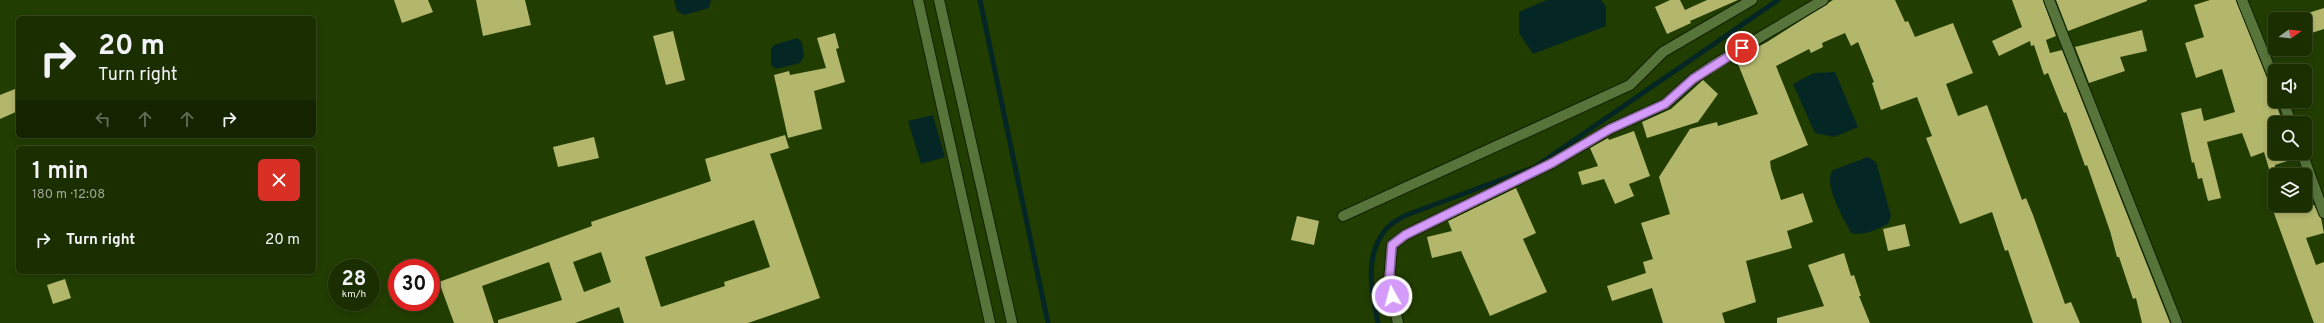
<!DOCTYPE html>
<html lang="en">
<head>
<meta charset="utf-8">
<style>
  body { margin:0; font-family:Overpass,sans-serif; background:#23360a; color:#f1f3f6; height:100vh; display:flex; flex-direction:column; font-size:15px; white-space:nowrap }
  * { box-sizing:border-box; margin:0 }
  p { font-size:13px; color:#9fa899 }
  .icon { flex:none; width:22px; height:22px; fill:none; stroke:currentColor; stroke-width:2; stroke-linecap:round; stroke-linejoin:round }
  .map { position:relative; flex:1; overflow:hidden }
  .side { position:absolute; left:16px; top:146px; width:300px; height:128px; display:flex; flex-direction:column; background:#1a2e00; border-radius:6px; box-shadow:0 2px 6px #0003,0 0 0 1px #384a22 }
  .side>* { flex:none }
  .hud { position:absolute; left:16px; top:16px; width:300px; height:122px; border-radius:6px; box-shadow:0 2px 6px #0003,0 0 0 1px #384a22; background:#1a2e00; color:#f1f3f6; overflow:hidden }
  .needle { width:26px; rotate:76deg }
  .buttons { position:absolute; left:2268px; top:12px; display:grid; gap:8px }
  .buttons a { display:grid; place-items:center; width:44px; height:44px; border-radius:6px; background:#1a2e00; box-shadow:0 2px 6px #0003,0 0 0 1px #384a22; font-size:20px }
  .speed { position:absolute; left:328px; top:259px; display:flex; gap:8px; font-size:20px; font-weight:700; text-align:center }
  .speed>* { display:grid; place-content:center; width:52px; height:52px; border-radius:50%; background:#1a2e00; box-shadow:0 2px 6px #0003,0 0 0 1px #384a22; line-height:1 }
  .speed small { font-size:10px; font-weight:400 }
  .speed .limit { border:6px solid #d22; background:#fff; color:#111 }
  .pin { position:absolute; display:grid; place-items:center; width:34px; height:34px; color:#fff; margin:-17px; border:2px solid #fff; border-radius:50%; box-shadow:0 1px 4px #0007 }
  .me { position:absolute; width:44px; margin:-22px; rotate:353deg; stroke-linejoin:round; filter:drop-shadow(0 0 3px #0008) }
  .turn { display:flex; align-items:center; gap:14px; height:84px; padding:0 16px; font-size:18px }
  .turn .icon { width:52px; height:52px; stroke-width:2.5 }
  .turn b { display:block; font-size:28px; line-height:34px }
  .lanes { display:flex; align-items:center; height:38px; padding:0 16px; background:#0003; justify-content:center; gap:20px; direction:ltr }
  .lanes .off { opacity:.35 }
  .round { display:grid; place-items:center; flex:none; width:42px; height:42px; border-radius:6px; background:#23360a }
  .headline { display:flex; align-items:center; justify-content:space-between; height:68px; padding:0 16px }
  h1 { font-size:24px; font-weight:600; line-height:30px }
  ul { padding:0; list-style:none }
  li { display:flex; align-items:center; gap:12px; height:52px; padding:0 16px }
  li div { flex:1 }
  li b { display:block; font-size:15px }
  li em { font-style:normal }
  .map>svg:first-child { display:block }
  .water { fill:#042726 }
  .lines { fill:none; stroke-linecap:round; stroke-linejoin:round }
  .stream { stroke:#042726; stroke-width:5 }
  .building { fill:#b3b76c; fill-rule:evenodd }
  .minor-casing { stroke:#122103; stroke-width:12 }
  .minor { stroke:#57753a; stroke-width:10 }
  .route-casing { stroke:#8a65a2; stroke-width:10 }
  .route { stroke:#d59bfa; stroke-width:7 }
</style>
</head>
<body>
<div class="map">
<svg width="2324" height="323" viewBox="0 0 2324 323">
  <rect width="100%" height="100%" fill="#223d00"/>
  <!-- water -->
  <path class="water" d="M 674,0 L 711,0 L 709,8 L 684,15 L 677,11 Z
    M 1547,0 L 1601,0 L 1606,6 L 1606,26 L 1533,54 L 1519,33 L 1519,12 Z
    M 797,38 L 802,42 L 804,56 L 800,63 L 776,69 L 771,65 L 771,49 L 774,45 Z
    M 1835,72 L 1858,127 L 1834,137 L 1815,133 L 1793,84 L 1814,73 Z
    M 933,115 L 945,157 L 921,164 L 908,121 Z
    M 1868,157 L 1876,162 L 1891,216 L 1888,224 C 1876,230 1864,236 1851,233 C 1844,218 1822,185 1833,170 Z"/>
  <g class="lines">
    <!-- stream -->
    <path class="stream" d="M 980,0 L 1048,323
      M 1378,323 C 1372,291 1363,257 1386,229 C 1390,224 1398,220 1404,216 L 1535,167 L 1778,0"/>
  </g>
  <!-- building -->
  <path class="building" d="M 394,0 L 428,0 L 433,12 L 402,23 Z
    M 476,0 L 525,0 L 531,25 L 483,36 Z
    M 1670,0 L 1680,0 L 1685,10 L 1707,0 L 1738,0 L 1690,21 L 1691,23 L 1667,34 L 1655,7 Z
    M 1833,0 L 1895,0 L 1905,22 L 1908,21 L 1915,37 L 1953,23 L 1973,73 L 1946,84 L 1958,116 L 1987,105 L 2022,200 L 2026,198 L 2033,215 L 2065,304 L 2071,302 L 2080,323 L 2033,323 L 2008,250 L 2005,251 L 1992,212 L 1960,224 L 1926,138 L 1932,136 L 1917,97 L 1881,110 L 1872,83 L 1874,82 L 1858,42 L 1851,46 L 1845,33 L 1822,43 L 1823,47 L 1811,53 L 1809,49 L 1776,66 L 1808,145 L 1770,161 L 1771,169 L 1781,200 L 1803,193 L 1813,222 L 1787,231 L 1792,248 L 1746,261 L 1756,302 L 1722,313 L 1725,323 L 1663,323 L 1652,288 L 1612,301 L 1607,286 L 1646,273 L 1643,262 L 1653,259 L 1641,223 L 1670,214 L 1659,177 L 1690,129 L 1717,122 L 1718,126 L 1758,114 L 1736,59 L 1767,42 Z
    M 2012,0 L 2043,0 L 2056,36 L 2046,40 L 2050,53 L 2062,50 L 2170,323 L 2142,323 L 2136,298 L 2133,299 L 2119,257 L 2117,257 L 2110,231 L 2087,165 L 2085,166 L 2066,112 L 2064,113 L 2048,73 L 2044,75 L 2034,45 L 2031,46 L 2030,41 L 1999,56 L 1992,41 L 2022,27 Z
    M 2056,0 L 2147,0 L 2147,1 L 2068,31 Z
    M 2210,0 L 2236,0 L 2269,83 L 2273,87 L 2275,101 L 2283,123 L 2275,123 L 2275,153 L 2296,153 L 2297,158 L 2275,165 L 2275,178 L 2272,179 L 2264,152 L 2251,157 L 2242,133 L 2207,142 L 2221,198 L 2208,201 L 2202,178 L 2198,179 L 2194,162 L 2192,163 L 2181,113 L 2201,108 L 2204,121 L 2235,112 L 2222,69 L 2196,78 L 2185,43 L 2204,37 L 2194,5 Z
    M 2324,8 L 2324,29 L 2305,35 L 2305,14 Z
    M 2142,30 L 2147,51 L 2120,57 L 2125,71 L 2089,83 L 2075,47 Z
    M 673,31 L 685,80 L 666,85 L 653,36 Z
    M 835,33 L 839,48 L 836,49 L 845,82 L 814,91 L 822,129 L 788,138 L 774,75 L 789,71 L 790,75 L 826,68 L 817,38 Z
    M 1703,80 L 1718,94 L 1698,122 L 1647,138 L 1642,122 L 1671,109 Z
    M 15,89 L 18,97 L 18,111 L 0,119 L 0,95 Z
    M 1634,131 L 1650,176 L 1629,184 L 1634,196 L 1615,204 L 1604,179 L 1582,185 L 1578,172 L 1598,166 L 1590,148 L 1608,138 L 1609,140 Z
    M 785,135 L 789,148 L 770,154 L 820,298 L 748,323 L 624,323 L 619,307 L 575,323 L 498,323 L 498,320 L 562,300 L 549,262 L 482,286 L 494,323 L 454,323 L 439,282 L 592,226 L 591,222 L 711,181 L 705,159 ZM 754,220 L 770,267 L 724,282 L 725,286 L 661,307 L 645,257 ZM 601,252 L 611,282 L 584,292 L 573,262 Z
    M 594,137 L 599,158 L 558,167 L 553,147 Z
    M 1516,188 L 1536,233 L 1523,239 L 1547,292 L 1490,316 L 1461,251 L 1432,258 L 1427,237 L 1452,231 L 1448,221 Z
    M 2271,205 L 2314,205 L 2321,218 L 2324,233 L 2306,238 L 2316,265 L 2324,262 L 2324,323 L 2314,323 L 2312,318 Z
    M 1297,216 L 1319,221 L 1314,245 L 1291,240 Z
    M 1905,224 L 1910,246 L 1888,251 L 1883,229 Z
    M 1844,253 L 1851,276 L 1854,275 L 1861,296 L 1859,296 L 1870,323 L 1777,323 L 1777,318 L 1824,306 L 1808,265 Z
    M 65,279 L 71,298 L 53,304 L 47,285 Z"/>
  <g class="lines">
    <defs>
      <path id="minor" d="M 918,0 L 990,323
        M 939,0 L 1012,323
        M 2049,0 L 2177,323
        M 2242,0 L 2275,81
        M 2283,101 L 2291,123
        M 2302,153 L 2324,213
        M 1343,216 L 1630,85 L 1663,52 L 1752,0
        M 1398,323 L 1389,282 L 1392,245 L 1405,235 L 1552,163 L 1610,129 L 1665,104 L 1693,79 L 1715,64 L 1823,0"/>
    </defs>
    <!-- minor casing -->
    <use href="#minor" class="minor-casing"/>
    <!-- minor -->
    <use href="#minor" class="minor"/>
  </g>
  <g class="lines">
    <defs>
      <path id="route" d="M 1392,296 L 1389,282 L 1392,245 L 1405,235 L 1552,163 L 1610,129 L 1665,104 L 1693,79 L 1742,48"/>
    </defs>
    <!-- route casing -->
    <use href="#route" class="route-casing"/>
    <!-- route -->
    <use href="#route" class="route"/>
  </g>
</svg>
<div class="buttons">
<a><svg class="needle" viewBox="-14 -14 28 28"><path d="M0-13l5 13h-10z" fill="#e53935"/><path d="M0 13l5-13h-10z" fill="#9fa899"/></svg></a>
<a><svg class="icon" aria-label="sound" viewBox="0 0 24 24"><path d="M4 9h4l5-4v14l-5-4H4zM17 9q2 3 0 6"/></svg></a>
<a><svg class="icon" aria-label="search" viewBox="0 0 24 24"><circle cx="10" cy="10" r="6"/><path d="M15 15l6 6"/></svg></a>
<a><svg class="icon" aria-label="layers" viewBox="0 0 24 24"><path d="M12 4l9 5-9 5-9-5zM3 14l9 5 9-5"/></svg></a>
</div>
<div class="speed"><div>28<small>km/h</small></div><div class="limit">30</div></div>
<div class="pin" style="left:1742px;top:48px;background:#d93025"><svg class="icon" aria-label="arrive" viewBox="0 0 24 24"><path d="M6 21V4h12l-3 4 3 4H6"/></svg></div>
<svg class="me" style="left:1392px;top:296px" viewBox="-20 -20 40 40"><circle r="17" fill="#d59bfa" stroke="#fff" stroke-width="3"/><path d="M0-11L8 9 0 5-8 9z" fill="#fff"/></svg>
<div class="hud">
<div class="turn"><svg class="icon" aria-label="right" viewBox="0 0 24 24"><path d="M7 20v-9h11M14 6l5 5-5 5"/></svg><div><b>20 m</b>Turn right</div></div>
<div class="lanes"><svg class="icon off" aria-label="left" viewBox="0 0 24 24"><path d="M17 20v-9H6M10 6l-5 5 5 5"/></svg><svg class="icon off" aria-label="ahead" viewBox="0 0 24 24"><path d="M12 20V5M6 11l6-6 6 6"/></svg><svg class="icon off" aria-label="ahead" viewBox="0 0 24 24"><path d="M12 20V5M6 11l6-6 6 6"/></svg><svg class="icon" aria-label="right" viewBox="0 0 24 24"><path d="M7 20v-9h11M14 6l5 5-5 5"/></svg></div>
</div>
<section class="side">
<div class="headline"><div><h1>1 min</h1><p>180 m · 12:08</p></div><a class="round" style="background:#d93025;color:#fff"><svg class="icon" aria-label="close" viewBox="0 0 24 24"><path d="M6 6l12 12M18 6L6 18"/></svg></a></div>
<ul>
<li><svg class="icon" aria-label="right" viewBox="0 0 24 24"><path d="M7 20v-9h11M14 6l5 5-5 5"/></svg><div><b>Turn right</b></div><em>20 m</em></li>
</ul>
</section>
</div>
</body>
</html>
